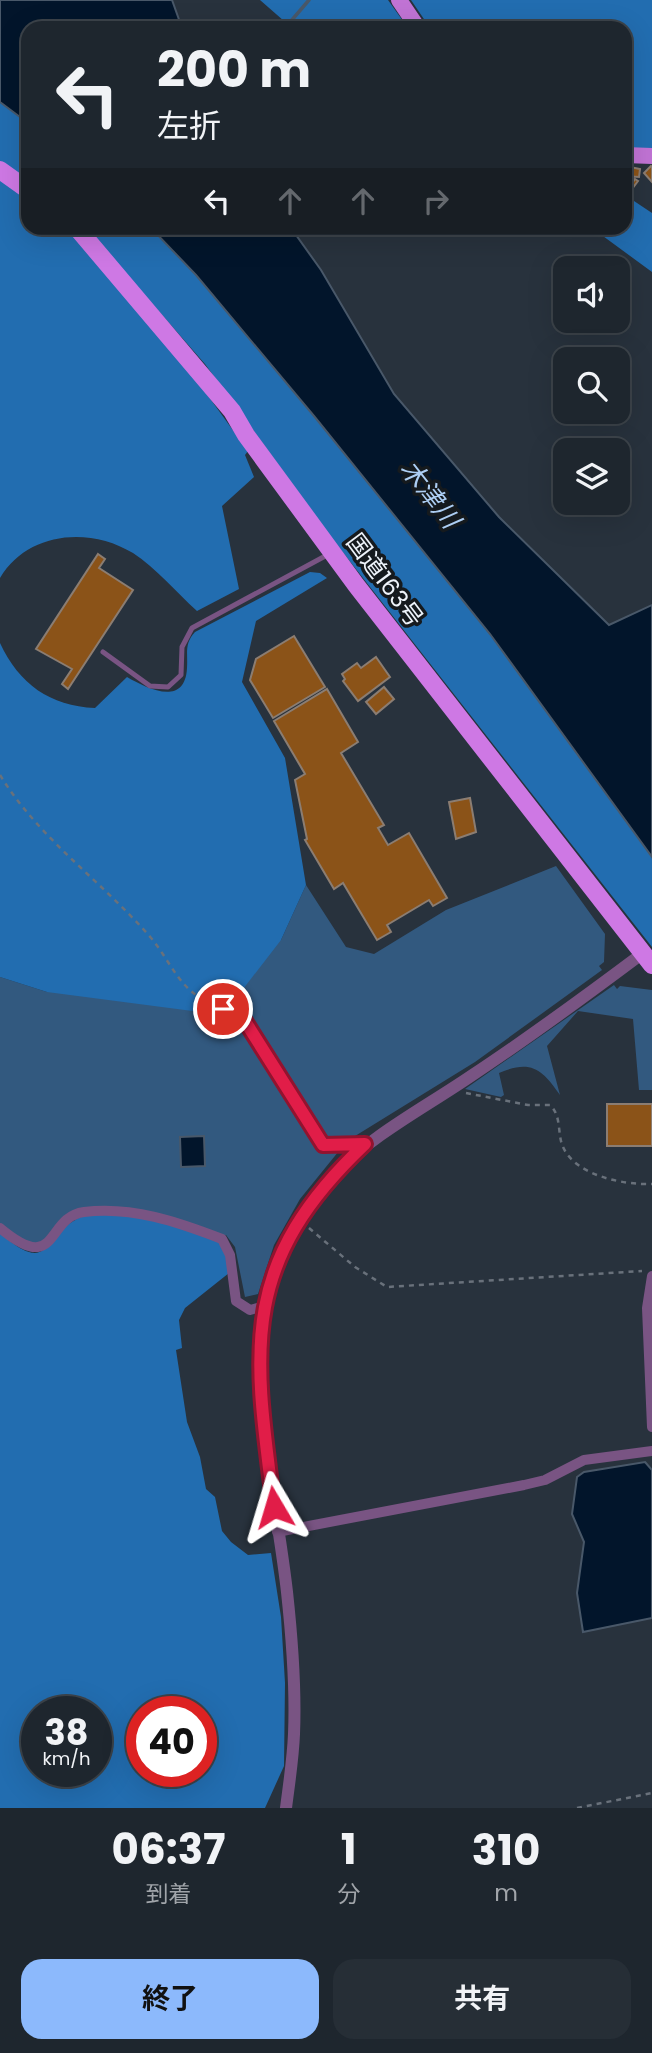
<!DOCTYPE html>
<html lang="ja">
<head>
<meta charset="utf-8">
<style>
  body { margin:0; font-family:Poppins,"Noto Sans JP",sans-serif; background:#262e36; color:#f1f3f6; height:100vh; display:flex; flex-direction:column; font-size:26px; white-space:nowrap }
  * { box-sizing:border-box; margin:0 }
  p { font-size:23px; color:#a1a5aa }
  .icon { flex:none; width:38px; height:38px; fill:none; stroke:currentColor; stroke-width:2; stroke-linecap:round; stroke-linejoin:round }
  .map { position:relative; height:1808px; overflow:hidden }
  .details { display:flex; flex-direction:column; background:#1e262e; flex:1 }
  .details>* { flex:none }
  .hud { position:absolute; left:21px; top:21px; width:611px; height:214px; border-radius:21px; box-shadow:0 7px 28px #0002,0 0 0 2px #3c434a; background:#1e262e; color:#f1f3f6; overflow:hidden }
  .tools { position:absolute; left:553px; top:256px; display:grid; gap:14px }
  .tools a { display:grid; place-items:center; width:77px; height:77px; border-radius:14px; background:#1e262e; box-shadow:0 7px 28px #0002,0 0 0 2px #3c434a; font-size:35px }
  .speed { position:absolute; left:21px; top:1696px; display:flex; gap:14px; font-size:35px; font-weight:700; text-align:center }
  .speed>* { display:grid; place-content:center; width:91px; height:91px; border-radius:50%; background:#1e262e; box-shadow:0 7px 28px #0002,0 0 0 2px #3c434a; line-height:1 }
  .speed small { font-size:18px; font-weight:400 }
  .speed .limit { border:10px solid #d22; background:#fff; color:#111 }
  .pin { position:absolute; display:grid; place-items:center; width:60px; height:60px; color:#fff; margin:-30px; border:4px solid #fff; border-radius:50%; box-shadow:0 2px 7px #0007 }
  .me { position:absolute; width:77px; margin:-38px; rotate:353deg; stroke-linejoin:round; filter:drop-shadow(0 0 5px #0008) }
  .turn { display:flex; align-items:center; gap:24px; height:147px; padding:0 21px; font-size:32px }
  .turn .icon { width:91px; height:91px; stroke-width:2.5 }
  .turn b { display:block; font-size:49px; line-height:60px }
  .lanes { display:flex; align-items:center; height:66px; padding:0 21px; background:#0003; justify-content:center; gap:35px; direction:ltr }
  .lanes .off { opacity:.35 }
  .eta { display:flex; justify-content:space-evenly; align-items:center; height:119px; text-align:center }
  .eta b { font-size:42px; font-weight:700; line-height:49px }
  .button { display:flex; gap:14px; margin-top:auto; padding:14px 21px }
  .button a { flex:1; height:80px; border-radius:21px; background:#8cb9fc; color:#111; font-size:28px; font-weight:700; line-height:80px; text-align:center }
  .button a+a { background:#262e36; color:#f1f3f6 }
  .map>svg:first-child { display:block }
  .green { fill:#32597f }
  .forest { fill:#226db0; fill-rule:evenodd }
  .water { fill:#02152b; stroke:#495869; stroke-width:2 }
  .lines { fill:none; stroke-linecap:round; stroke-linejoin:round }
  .stream { stroke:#495869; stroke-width:3.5 }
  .building { fill:#8b5318; stroke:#8b7d72; stroke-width:2 }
  .path { stroke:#69717b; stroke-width:2.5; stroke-dasharray:5 5; stroke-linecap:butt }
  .service { stroke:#795483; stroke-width:5 }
  .minor { stroke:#795483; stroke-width:10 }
  .tertiary { stroke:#795483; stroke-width:12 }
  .primary { stroke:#c073d4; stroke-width:16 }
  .trunk { stroke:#ce78e4; stroke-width:18 }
  .route-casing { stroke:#92132f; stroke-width:18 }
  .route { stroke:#e11d48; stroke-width:12 }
  .labels { text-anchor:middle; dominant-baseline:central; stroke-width:7; stroke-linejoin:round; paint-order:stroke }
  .street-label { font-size:24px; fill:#eef4fb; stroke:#151a1e }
  .water-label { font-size:26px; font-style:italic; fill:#adcef3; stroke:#151a1e }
</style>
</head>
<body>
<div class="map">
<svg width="652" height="1808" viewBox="0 0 652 1808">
  <rect width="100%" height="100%" fill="#28323d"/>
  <!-- green -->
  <path class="green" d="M 556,866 L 605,934 L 604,962 L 599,966 L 602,970 L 475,1062 L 347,1141 L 300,1199 L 274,1245 L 258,1294 L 245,1297 L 235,1247 L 226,1235 L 219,1239 L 74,1220 C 44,1252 38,1266 0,1233 L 0,977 L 47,992 L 281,940 L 306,885 L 346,947 L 374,954 L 446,910 Z
    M 614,985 L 617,989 L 620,986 L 652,990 L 652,1090 L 639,1090 L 633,1019 L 578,1011 L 547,1046 L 560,1095 C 542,1069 531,1059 499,1073 L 504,1095 L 501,1097 L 465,1089 Z"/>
  <!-- forest -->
  <path class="forest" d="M 260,0 L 388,0 L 408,28 L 292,28 Z
    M 411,0 L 652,0 L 652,151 L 625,148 L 625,28 L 430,28 Z
    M 0,102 L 28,123 L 28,181 L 0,162 Z
    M 0,180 L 28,199 L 28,228 L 65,228 L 85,247 L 198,382 L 248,451 L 245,455 L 254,477 L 222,506 L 239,589 L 197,611 C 176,592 156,568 133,553 C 89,526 27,532 0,578 Z
    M 625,195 L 652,213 L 652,272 L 592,228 L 625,228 Z
    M 86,228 L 151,228 L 196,275 L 314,416 L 490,634 L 652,857 L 652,947 L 334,541 L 205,364 Z
    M 310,572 L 320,573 L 327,578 L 256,621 L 242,682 L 285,758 L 306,885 L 281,940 L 223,1015 L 47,992 L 0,977 L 0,643 C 19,684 50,706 95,708 L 127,677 C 146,688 185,708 187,668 C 188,653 184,644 195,632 Z
    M 115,1214 L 164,1221 L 219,1240 L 226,1256 L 229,1273 L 185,1308 L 179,1320 L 182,1348 L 176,1350 L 187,1422 L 200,1457 L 206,1489 L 215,1497 L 222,1531 L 231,1542 L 248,1555 L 271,1553 L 281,1617 L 285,1683 L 284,1766 L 265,1808 L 0,1808 L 0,1233 C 50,1276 41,1239 77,1219 C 88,1213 102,1215 115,1214 ZM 37,1712 L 96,1712 L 96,1771 L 37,1771 ZM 142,1712 L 201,1712 L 201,1771 L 142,1771 Z"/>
  <!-- water -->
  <path class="water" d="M 0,0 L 172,0 L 182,28 L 28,28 L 28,123 L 0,102 Z
    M 151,228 L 291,228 L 321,270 L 394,394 L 499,517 L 609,625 L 652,605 L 652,857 L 490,634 L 314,416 L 196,275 Z
    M 204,1136 L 205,1166 L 181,1167 L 180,1137 Z
    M 645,1462 L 652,1470 L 652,1618 L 583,1632 L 577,1593 L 584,1542 L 572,1514 L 577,1477 L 584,1472 Z"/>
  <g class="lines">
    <!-- stream -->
    <path class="stream" d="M 285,28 L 309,0"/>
  </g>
  <!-- building -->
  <path class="building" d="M 625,166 L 640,169 L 639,177 L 625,176 Z
    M 651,166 L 652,167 L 652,182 L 644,173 Z
    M 635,179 L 638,181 L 629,193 L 627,191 Z
    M 98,554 L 105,559 L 99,568 L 133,590 L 68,689 L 62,684 L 72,669 L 36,649 Z
    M 294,636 L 325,687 L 273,718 L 250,680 L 256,659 Z
    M 376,657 L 390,677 L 358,701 L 343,681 L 345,679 L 342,674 L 357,663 L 361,668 Z
    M 384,687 L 394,699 L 376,714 L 366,702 Z
    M 327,689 L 358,742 L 341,753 L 384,825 L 378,828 L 388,845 L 409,833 L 447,898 L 433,906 L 429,900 L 387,925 L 391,932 L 377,940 L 343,883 L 334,889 L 305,840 L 307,839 L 295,780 L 305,774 L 274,721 Z
    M 470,798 L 476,832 L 456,839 L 449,802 Z
    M 607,1104 L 652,1104 L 652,1146 L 607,1146 Z"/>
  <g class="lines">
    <!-- path -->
    <path class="path" d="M 0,775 C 40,840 103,882 152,939 C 172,964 180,991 212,1004
      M 466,1093 L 528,1105 L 550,1105 C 562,1116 557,1134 563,1147 C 576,1176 624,1185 652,1184
      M 309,1228 L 355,1267 L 387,1287 L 642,1271
      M 577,1808 L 652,1793"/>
    <!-- service -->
    <path class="service" d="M 103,652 L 150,686 L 168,687 L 181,675 L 182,647 L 192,628 L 329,554"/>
    <!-- minor -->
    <path class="minor" d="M 223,1009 L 238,1011 L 323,1145 L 365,1144
      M 0,1228 C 59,1277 45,1217 84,1212 C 132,1206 178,1222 222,1239 L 230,1255 L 236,1301 L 250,1310 L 265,1306
      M 652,1276 L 647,1308 L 652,1427
      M 277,1532 L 524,1485 L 545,1480 L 584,1460 L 652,1451"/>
    <!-- tertiary -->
    <path class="tertiary" d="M 286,1808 C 289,1784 293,1759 294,1734 C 296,1687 292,1638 287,1592 C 271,1449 217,1291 334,1174 C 375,1133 424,1108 471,1076 C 530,1037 587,995 643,953"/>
    <!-- primary -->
    <path class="primary" d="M 399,0 L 418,28
      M 625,155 L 652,156"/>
    <!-- trunk -->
    <path class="trunk" d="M 0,170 L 28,190
      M 77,228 L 232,411 L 246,435 L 356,585 L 652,965"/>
  </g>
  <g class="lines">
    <defs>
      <path id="route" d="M 223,1009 L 238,1010 L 323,1145 L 365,1144 C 239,1263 253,1348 274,1507"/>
    </defs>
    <!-- route casing -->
    <use href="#route" class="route-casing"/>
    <!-- route -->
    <use href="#route" class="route"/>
  </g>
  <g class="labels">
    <!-- street labels -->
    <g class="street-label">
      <text transform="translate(385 580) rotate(53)">国道163号</text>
    </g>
    <!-- water labels -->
    <g class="water-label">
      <text transform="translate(430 494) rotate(52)">木津川</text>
    </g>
  </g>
</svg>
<div class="tools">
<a><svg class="icon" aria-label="sound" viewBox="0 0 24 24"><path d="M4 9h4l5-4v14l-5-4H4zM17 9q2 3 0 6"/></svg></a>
<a><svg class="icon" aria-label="search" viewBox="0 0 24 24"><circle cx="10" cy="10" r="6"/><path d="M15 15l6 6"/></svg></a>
<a><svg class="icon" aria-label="layers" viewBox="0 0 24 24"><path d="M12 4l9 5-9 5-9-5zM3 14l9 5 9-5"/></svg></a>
</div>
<div class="speed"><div>38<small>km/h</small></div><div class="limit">40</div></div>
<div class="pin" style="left:223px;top:1009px;background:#d93025"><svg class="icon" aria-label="arrive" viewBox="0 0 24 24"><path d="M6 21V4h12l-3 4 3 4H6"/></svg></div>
<svg class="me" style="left:274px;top:1507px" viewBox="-20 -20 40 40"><path d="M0-17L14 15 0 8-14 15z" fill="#e11d48" stroke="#fff" stroke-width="4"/></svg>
<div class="hud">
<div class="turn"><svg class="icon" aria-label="left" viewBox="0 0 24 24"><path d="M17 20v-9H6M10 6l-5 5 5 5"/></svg><div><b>200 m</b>左折</div></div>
<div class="lanes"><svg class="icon" aria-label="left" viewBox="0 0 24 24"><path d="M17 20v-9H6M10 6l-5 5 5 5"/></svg><svg class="icon off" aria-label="ahead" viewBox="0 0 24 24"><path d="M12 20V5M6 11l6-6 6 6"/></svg><svg class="icon off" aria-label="ahead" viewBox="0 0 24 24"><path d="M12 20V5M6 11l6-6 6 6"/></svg><svg class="icon off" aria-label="right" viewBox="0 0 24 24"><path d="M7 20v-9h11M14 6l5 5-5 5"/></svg></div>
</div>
</div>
<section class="details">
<div class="eta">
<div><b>06:37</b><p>到着</p></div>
<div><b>1</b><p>分</p></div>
<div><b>310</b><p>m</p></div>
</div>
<div class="button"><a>終了</a><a>共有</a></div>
</section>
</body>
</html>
